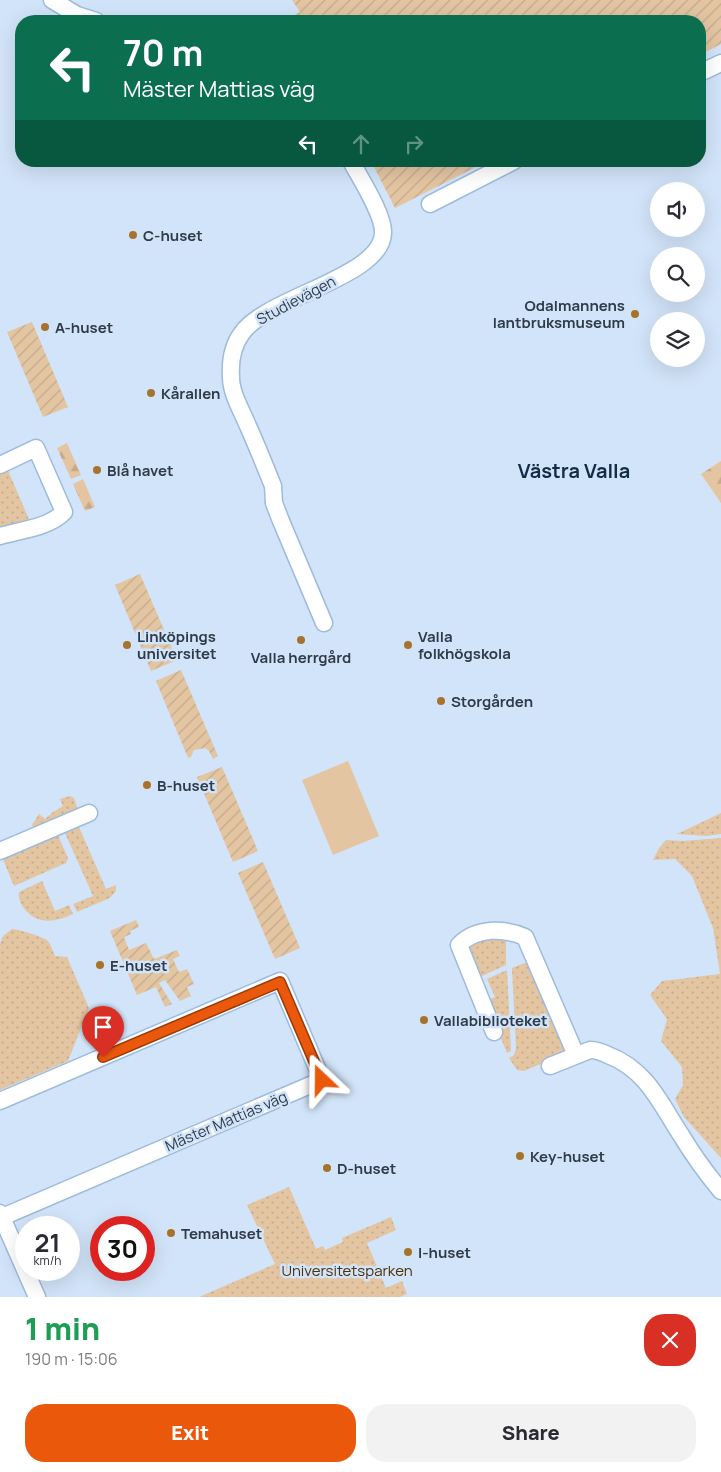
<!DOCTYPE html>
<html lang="en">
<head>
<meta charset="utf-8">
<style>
  body { margin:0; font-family:Manrope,sans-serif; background:#f2f2f3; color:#2b2b33; height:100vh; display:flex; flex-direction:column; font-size:19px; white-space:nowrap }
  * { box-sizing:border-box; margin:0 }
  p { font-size:16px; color:#7c7c81 }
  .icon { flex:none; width:28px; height:28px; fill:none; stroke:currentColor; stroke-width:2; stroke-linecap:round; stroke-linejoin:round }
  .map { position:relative; height:1297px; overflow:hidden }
  .details { display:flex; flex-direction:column; background:#fff; flex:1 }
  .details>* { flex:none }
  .banner { position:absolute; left:15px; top:15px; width:691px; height:152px; border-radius:20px; box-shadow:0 5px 20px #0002; background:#0b6e4f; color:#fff; overflow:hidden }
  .tools { position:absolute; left:650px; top:182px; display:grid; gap:10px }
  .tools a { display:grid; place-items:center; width:55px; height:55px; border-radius:50%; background:#fff; box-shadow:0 5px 20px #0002; font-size:25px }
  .speed { position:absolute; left:15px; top:1216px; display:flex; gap:10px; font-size:25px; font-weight:700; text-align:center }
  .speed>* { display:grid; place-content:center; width:65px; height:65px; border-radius:50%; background:#fff; box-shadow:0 5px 20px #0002; line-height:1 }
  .speed small { font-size:12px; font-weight:400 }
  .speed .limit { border:8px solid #d22; background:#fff; color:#111 }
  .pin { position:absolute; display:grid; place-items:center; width:42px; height:42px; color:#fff; margin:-51px -21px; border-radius:50% 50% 50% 0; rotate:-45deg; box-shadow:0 0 5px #0007 }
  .pin .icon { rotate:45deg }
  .me { position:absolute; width:55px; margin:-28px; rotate:337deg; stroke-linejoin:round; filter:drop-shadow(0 0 4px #0008) }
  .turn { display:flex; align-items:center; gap:18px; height:105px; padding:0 25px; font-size:22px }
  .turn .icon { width:65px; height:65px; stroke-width:2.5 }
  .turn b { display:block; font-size:35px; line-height:42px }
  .lanes { display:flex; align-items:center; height:48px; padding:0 25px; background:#0003; justify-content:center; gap:25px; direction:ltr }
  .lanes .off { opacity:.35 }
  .round { display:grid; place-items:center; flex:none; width:52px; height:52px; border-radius:20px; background:#f2f2f3 }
  .headline { display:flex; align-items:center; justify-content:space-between; height:85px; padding:0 25px }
  h1 { font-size:30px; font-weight:800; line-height:38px; color:#1e9e55 }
  .primary-button { display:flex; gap:10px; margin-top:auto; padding:10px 25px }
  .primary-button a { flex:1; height:58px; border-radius:20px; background:#ea580c; color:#fff; font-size:20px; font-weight:800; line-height:58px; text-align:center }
  .primary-button a+a { background:#f2f2f3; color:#2b2b33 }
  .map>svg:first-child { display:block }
  .grass { fill:url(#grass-dots) }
  .forest { fill:url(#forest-firs) }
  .garden { fill:url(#garden-furrows) }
  .pitch { fill:#e3c5a2 }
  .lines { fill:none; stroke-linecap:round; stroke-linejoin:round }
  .minor-casing { stroke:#9dbbdb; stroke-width:19 }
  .minor { stroke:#fff; stroke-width:16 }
  .route-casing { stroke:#983908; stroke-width:12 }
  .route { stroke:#ea580c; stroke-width:9 }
  .poi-dot { fill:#a7732c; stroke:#d2e4f9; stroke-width:2 }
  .labels { text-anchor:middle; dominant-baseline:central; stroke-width:5; stroke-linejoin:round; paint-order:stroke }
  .poi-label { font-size:15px; font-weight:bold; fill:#2f3b48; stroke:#d2e4f9; text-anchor:start }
  .street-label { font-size:15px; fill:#2f3b48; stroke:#d2e4f9 }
  .park-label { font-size:15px; fill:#4d3007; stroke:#d2e4f9 }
  .district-label { font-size:20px; font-weight:bold; fill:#142d47; stroke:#d2e4f9 }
</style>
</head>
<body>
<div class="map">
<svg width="721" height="1297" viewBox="0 0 721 1297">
  <defs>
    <pattern id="grass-dots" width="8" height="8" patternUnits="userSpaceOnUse" patternTransform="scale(1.25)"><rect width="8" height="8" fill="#e3c5a2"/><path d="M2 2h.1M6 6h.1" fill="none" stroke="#c3aa8d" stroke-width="1.8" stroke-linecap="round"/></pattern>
    <pattern id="forest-firs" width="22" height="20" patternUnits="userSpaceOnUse" patternTransform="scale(1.25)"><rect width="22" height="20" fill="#e3c5a2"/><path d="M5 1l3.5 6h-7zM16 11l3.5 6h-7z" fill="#c3aa8d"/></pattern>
    <pattern id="garden-furrows" width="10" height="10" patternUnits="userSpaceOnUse" patternTransform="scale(1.25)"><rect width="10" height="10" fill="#e3c5a2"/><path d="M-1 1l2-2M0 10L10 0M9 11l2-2" fill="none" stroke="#c3aa8d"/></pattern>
  </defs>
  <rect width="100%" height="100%" fill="#d2e4f9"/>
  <!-- grass -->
  <path class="grass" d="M 7,468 L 31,524 L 0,533 L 0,471 Z
    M 70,796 L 74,798 L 78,810 L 34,829 L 32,825 L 39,814 L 45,819 L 53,812 L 63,806 L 60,799 Z
    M 721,813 L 721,834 L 706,836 L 677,834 Z
    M 79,827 L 106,889 L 116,885 L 116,891 L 110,898 L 77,912 L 73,904 L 93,896 L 65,833 Z
    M 57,833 L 68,858 L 66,863 L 14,886 L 2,857 Z
    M 721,838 L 721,1158 L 684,1117 L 675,1099 L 683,1085 L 682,1067 L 661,1041 L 667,1019 L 650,995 L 662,981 L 720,974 L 713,928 L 692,876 L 675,859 L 653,860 L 659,848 L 666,840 L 683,841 Z
    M 42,881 L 55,911 L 69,905 L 73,914 C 56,922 36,926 23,907 C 20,902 18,898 19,892 Z
    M 12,929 C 18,929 44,937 48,941 C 51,945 53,952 55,956 L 67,957 L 89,1008 L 68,1061 L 0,1090 L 0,944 L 3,936 Z
    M 506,934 L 506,965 L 478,978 L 467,944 Z
    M 527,962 L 564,1050 L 562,1055 L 524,1071 L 517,1070 L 509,1058 L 514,1055 L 516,1048 L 512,968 Z
    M 507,970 L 511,1049 L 511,1051 L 507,1053 L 495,1024 L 488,1000 L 495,997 L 487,979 Z
    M 289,1187 L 316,1249 L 323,1246 L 325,1250 L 343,1242 L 342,1238 L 391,1217 L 396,1230 L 367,1243 L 386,1288 L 402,1281 L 407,1294 L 400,1297 L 199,1297 L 275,1264 L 247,1205 Z"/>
  <!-- forest -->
  <path class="forest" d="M 67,443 L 81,475 L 71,479 L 57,448 Z
    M 721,461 L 721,503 L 701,474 Z
    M 83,479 L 95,507 L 85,511 L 73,484 Z"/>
  <!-- garden -->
  <path class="garden" d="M 292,0 L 721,0 L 721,44 L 700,55 L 700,21 L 291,21 L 289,18 L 300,12 Z
    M 371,161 L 488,161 L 395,208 Z
    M 32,322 L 68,407 L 43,417 L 7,332 Z
    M 140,574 L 177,660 L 151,671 L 115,585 Z
    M 181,670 L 218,756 L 213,759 L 209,751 L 205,748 L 194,750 L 191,757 L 188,758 L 156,681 Z
    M 222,767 L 258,851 L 233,862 L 197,777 Z
    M 263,862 L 300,948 L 275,959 L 238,873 Z
    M 136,920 L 139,927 L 130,931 L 131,934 L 124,937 L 129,950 L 146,943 L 154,959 L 177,950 L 180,956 L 173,959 L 179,972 L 187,969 L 194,984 L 187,987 L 191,996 L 180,1001 L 165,980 L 159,983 L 172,1004 L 165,1007 L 156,987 L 137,995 L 110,931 Z"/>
  <!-- pitch -->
  <path class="pitch" d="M 348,761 L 379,836 L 333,855 L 302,780 Z"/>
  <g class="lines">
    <defs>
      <path id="minor" d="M 52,0 L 77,15 L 96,21
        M 700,73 L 721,63
        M 430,204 L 514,161
        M 0,465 L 36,448 L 64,512 C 48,528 21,530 0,536
        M 324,623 L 281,521 L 274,503 L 273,486 C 265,466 257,446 248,426 C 242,411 231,394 231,377 C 230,362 233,345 242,333 C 267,297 382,277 383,233 C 384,215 360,178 351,161
        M 0,851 L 89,813
        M 494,1032 L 459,945 C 476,927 504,928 525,937 L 576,1055
        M 550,1066 L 590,1050 C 597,1050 602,1052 608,1055 C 647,1070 660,1103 681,1135 C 693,1155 706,1173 721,1191
        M 0,1101 L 280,981 L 322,1080 L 0,1218
        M 0,1213 L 37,1297"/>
    </defs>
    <!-- minor casing -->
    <use href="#minor" class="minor-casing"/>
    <!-- minor -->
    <use href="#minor" class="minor"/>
  </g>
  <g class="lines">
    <defs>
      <path id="route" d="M 103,1057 L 280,982 L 322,1080"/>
    </defs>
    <!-- route casing -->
    <use href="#route" class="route-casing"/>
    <!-- route -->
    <use href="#route" class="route"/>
  </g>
  <!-- markers -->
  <g class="poi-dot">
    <circle cx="133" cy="235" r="5"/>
    <circle cx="635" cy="314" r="5"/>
    <circle cx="45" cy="327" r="5"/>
    <circle cx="151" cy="393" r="5"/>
    <circle cx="97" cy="470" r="5"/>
    <circle cx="301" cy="640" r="5"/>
    <circle cx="127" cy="645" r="5"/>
    <circle cx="408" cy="645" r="5"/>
    <circle cx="441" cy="701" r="5"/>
    <circle cx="147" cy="785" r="5"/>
    <circle cx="100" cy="965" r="5"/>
    <circle cx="424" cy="1020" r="5"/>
    <circle cx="520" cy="1156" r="5"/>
    <circle cx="327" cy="1168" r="5"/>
    <circle cx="171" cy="1233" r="5"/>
    <circle cx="408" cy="1252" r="5"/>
  </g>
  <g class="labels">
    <!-- poi labels -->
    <g class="poi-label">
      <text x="143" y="235">C-huset</text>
      <text x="625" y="305" text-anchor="end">Odalmannens<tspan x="625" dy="17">lantbruksmuseum</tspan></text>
      <text x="55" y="327">A-huset</text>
      <text x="161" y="393">Kårallen</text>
      <text x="107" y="470">Blå havet</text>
      <text x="137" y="636">Linköpings<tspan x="137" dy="17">universitet</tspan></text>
      <text x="418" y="636">Valla<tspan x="418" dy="17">folkhögskola</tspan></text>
      <text x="301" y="657" text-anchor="middle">Valla herrgård</text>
      <text x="451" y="701">Storgården</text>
      <text x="157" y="785">B-huset</text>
      <text x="110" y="965">E-huset</text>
      <text x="434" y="1020">Vallabiblioteket</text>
      <text x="530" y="1156">Key-huset</text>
      <text x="337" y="1168">D-huset</text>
      <text x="181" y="1233">Temahuset</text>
      <text x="418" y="1252">I-huset</text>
    </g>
    <!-- street labels -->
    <g class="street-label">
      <text transform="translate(296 300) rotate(-28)">Studievägen</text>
      <text transform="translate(226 1121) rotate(-23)">Mäster Mattias väg</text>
    </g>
    <!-- park labels -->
    <g class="park-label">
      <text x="347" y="1270">Universitetsparken</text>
    </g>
    <!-- district labels -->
    <g class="district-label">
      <text x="574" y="470">Västra Valla</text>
    </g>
  </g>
</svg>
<div class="tools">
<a><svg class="icon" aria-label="sound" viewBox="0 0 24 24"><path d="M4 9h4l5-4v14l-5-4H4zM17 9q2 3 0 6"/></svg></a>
<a><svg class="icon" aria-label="search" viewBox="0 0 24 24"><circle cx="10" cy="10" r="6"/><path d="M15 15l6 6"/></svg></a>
<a><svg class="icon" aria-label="layers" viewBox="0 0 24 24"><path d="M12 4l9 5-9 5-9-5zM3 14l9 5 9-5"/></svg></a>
</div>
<div class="speed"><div>21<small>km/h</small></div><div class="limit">30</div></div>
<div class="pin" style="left:103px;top:1057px;background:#d93025"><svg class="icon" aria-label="arrive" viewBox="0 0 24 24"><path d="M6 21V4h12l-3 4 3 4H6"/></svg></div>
<svg class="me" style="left:322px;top:1080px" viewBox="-20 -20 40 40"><path d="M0-17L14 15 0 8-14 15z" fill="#ea580c" stroke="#fff" stroke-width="4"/></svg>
<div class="banner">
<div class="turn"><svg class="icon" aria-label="left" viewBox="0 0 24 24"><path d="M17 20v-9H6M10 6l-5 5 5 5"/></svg><div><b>70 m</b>Mäster Mattias väg</div></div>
<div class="lanes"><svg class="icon" aria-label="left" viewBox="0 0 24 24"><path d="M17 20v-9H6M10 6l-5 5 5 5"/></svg><svg class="icon off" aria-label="ahead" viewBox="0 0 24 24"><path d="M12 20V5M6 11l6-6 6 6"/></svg><svg class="icon off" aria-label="right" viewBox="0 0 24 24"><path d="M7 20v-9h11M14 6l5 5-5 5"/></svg></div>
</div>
</div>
<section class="details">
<div class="headline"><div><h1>1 min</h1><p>190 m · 15:06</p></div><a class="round" style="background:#d93025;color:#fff"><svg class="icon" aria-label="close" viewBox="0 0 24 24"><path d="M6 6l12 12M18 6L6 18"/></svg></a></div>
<div class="primary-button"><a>Exit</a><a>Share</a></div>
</section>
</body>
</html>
